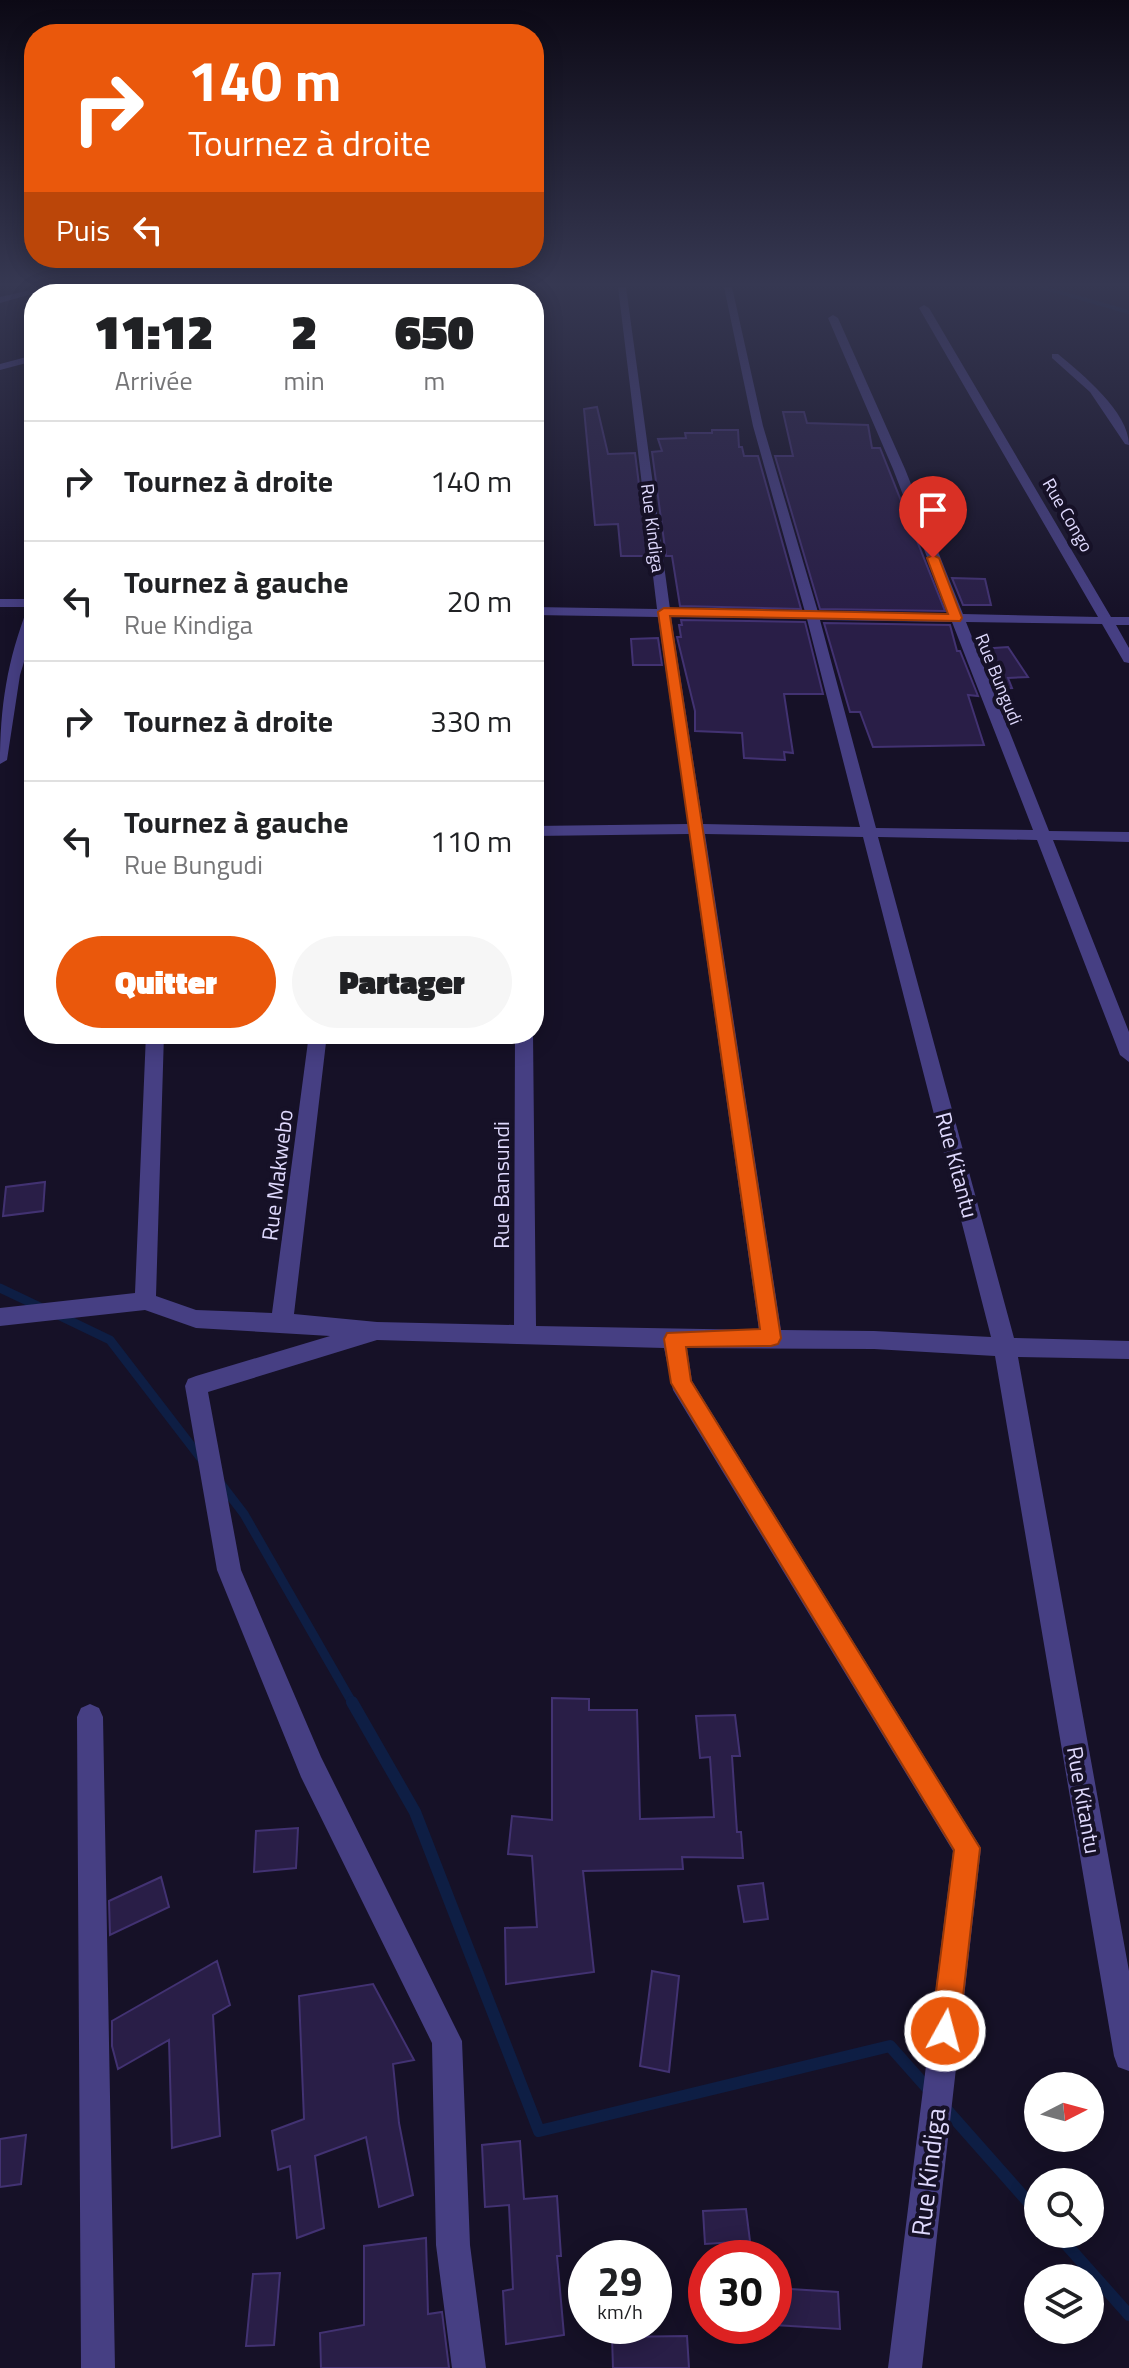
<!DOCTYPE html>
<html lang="fr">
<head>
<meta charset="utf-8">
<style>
  body { margin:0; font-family:"Titillium Web",sans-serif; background:#f6f6f6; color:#202124; height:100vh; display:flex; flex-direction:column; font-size:30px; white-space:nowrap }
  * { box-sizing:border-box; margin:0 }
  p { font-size:26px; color:#757577 }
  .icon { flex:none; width:44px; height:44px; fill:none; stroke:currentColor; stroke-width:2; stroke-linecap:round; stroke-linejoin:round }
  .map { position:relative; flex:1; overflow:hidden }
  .drawer { position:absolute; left:24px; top:284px; width:520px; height:760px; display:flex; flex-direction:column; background:#fff; border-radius:32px; box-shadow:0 4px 20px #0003 }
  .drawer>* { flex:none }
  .banner { position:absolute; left:24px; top:24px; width:520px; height:244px; border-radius:32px; box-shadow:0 4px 20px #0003; background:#ea580c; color:#fff; overflow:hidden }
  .needle { width:52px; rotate:84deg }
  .controls { position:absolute; left:1024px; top:2072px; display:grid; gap:16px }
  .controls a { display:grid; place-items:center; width:80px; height:80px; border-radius:50%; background:#fff; box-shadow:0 4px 20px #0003; font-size:40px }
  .speed { position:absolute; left:568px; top:2240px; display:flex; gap:16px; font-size:40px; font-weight:700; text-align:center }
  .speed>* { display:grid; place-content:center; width:104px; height:104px; border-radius:50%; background:#fff; box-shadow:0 4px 20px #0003; line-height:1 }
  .speed small { font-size:20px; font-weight:400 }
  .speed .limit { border:12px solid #d22; background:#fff; color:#111 }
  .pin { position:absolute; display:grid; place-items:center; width:68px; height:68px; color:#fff; margin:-82px -34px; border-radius:50% 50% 50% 0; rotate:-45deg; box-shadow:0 0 8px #0007 }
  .pin .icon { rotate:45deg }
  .me { position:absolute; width:88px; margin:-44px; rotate:7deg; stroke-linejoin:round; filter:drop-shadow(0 0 6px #0008) }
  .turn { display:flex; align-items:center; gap:28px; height:168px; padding:0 32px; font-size:36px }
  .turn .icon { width:104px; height:104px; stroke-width:2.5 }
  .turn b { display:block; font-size:56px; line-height:68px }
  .then { display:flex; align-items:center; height:76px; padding:0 32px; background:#0003; gap:16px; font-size:30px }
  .eta { display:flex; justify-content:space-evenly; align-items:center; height:136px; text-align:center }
  .eta b { font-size:48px; font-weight:800; line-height:56px }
  .primary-button { display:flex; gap:16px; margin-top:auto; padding:16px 32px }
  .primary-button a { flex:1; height:92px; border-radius:48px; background:#ea580c; color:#fff; font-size:32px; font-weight:800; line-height:92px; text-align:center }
  .primary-button a+a { background:#f6f6f6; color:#202124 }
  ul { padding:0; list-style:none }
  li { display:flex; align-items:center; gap:24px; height:120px; padding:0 32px; border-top:2px solid #e0e0e0 }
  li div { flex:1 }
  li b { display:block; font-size:30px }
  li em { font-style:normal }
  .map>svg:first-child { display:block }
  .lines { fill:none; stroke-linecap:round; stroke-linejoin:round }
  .stream-far2 { stroke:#0e1e44; stroke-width:4 }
  .stream-far1 { stroke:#0e1e44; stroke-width:9 }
  .stream { stroke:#0e1e44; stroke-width:12 }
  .building { fill:#291e47; stroke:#423272; stroke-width:2 }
  .minor { fill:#463f83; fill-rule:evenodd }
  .route { fill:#ea580c; stroke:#983908; stroke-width:2 }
  .labels { text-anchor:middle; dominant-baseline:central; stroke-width:8; stroke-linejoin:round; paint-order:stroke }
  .far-street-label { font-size:18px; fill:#dfd9fd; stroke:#161127 }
  .street-label { font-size:22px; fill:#dfd9fd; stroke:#161127 }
  .near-street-label { font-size:26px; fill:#dfd9fd; stroke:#161127 }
</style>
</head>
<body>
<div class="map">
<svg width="1129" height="2368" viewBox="0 0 1129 2368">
  <rect width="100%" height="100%" fill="#161127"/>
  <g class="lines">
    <!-- stream-far2 -->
    <path class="stream-far2" d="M 1041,287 L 1129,312"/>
    <!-- stream-far1 -->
    <path class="stream-far1" d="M 0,1288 L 42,1308
      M 58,1315 L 110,1340 L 203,1461
      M 221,1484 L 244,1514 L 353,1704"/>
    <!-- stream -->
    <path class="stream" d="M 352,1702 L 415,1812 L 539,2131 L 890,2046 L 929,2090
      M 946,2109 L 1038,2213
      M 1057,2234 L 1129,2315"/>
  </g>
  <!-- building -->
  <path class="building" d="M 597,407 L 608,454 L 635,453 L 648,556 L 621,556 L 618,524 L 595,525 L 584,409 Z
    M 783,412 L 804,412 L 807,423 L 868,425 L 872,448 L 880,448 L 945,611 L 820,609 L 775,456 L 793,456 Z
    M 712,430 L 738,430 L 739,447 L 742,447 L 744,456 L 758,456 L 801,609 L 680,606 L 672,556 L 666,556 L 652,452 L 662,451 L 658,439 L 686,438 L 685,433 L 712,433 Z
    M 952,578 L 985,579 L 991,605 L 963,605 Z
    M 681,620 L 805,622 L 823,694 L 784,694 L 793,753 L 784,752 L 785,760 L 744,758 L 742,733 L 695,731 L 695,711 L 677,637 L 681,637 L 679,625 L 682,625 Z
    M 824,623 L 950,625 L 957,651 L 960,651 L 978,696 L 968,695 L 984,745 L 873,747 L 860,712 L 850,712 Z
    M 658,638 L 662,665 L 633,665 L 631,639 Z
    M 1008,647 L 1028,677 L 1008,678 L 1012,688 L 996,689 L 980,649 Z
    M 45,1182 L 43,1211 L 3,1216 L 6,1187 Z
    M 552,1698 L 589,1699 L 589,1710 L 637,1710 L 640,1819 L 714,1817 L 710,1757 L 700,1758 L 696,1716 L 735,1715 L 740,1756 L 732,1756 L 737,1832 L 741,1832 L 743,1858 L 682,1857 L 683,1869 L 583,1871 L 594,1972 L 506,1984 L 505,1928 L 537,1927 L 532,1856 L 508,1854 L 512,1816 L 552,1820 Z
    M 298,1828 L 296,1868 L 254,1872 L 256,1831 Z
    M 161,1877 L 169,1907 L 110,1935 L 109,1901 Z
    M 763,1883 L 768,1919 L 744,1922 L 738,1886 Z
    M 217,1961 L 230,2005 L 213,2015 L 220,2136 L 172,2148 L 169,2040 L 118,2069 L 112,2046 L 112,2021 Z
    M 652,1971 L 679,1976 L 669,2072 L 640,2066 Z
    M 373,1984 L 414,2060 L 393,2064 L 399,2123 L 413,2195 L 379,2207 L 366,2137 L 315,2156 L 324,2228 L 297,2238 L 290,2166 L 278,2170 L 272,2131 L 304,2119 L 299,1996 Z
    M 26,2135 L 21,2184 L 0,2187 L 0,2139 Z
    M 520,2141 L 524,2199 L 557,2196 L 561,2256 L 557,2256 L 564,2335 L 506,2344 L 503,2291 L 513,2289 L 509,2205 L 485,2207 L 482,2145 Z
    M 746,2209 L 750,2241 L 705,2244 L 703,2211 Z
    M 426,2238 L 428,2314 L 442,2312 L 449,2368 L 321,2368 L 320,2333 L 364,2325 L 364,2246 Z
    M 280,2273 L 274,2345 L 246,2346 L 253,2274 Z
    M 774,2288 L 838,2292 L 840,2329 L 774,2325 Z
    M 687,2336 L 689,2368 L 613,2368 L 612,2337 Z"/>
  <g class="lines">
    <!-- minor -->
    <path class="minor" d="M 44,287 L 57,287 L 0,303 L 0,297 Z
      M 209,287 L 219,287 L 209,294 L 197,294 Z
      M 329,287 L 337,287 L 335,294 L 325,294 Z
      M 415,287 L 423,287 L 423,294 L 413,294 Z
      M 510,287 L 518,287 L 519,294 L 509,294 Z
      M 618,287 L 626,287 L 670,609 L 805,612 L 753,426 L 724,287 L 732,287 L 763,426 L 818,612 L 949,614 L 893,469 L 828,318 L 833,315 L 838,318 L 905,469 L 963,614 L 1098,617 L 919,308 L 924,305 L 929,308 L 1111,617 L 1129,617 L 1129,625 L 1116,625 L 1129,648 L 1129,663 L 1124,662 L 1102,624 L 966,622 L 1049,831 L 1129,832 L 1129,842 L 1053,840 L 1129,1032 L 1129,1062 L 1120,1055 L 1037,840 L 878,837 L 1014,1338 L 1129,1341 L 1129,1359 L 1018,1357 L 1129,1971 L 1129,2071 L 1118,2067 L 1114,2056 L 995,1356 L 874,1349 L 687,1348 L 692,1381 L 981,1848 L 922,2368 L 888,2368 L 953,1851 L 673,1390 L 664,1348 L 377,1340 L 208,1392 L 241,1570 L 321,1757 L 462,2041 L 470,2245 L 486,2368 L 452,2368 L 436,2245 L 432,2043 L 301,1777 L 217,1570 L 185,1386 L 188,1379 L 196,1376 L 330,1336 L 196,1328 L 145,1310 L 0,1326 L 0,1308 L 135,1293 L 146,1034 L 164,1034 L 156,1296 L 196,1310 L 272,1313 L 309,1034 L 327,1034 L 294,1314 L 377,1322 L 514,1325 L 515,1034 L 533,1034 L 536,1326 L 759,1330 L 689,834 L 534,836 L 534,826 L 688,824 L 658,617 L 534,615 L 534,607 L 657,609 ZM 671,617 L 807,619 L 860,827 L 703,824 ZM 820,620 L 952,622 L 1033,830 L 876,828 ZM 705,834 L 863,837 L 991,1337 L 874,1331 L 781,1330 Z
      M 1052,354 L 1058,354 C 1082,374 1129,412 1129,445 L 1125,444 L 1090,392 L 1052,358 Z
      M 34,355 L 34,361 L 0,370 L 0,364 Z
      M 0,599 L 34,599 L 34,629 L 20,675 L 7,760 L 0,764 C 0,707 7,661 28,607 L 0,607 Z
      M 90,1704 L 99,1708 L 103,1717 L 115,2368 L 81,2368 L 77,1717 L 81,1708 Z"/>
  </g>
  <!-- sky -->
  <linearGradient id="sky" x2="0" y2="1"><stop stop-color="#0c0915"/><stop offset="0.46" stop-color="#363852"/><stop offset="1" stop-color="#363852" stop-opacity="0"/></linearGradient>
  <rect width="1129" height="618" fill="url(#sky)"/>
  <!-- route -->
  <path class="route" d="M 933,555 L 939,558 L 962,618 L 960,621 L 670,616 L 781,1338 L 778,1344 L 771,1346 L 686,1347 L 691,1381 L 980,1848 L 959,2031 L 955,2041 L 945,2045 L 935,2041 L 931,2031 L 954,1850 L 671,1383 L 664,1339 L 667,1333 L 760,1329 L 658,612 L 664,608 L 948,614 L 927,558 Z"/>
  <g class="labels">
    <!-- far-street labels -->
    <g class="far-street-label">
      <text transform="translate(1068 515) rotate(60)">Rue Congo</text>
      <text transform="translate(653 528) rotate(83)">Rue Kindiga</text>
      <text transform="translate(999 679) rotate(68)">Rue Bungudi</text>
    </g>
    <!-- street labels -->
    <g class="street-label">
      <text transform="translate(957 1165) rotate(75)">Rue Kitantu</text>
      <text transform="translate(277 1175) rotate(-83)">Rue Makwebo</text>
      <text transform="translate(501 1185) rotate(-90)">Rue Bansundi</text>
      <text transform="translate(1084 1800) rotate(80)">Rue Kitantu</text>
    </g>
    <!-- near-street labels -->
    <g class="near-street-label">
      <text transform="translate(928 2172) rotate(-83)">Rue Kindiga</text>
    </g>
  </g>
</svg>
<div class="controls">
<a><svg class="needle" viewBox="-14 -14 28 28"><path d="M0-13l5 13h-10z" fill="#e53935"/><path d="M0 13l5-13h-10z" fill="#757577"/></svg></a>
<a><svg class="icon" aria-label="search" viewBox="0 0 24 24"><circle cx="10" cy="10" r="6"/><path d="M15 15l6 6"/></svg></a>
<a><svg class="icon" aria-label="layers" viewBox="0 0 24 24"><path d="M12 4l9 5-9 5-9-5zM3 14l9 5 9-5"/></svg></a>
</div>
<div class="speed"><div>29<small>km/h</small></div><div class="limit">30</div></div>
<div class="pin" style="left:933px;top:558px;background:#d93025"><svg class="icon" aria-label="arrive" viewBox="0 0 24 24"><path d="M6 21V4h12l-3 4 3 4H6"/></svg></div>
<svg class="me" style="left:945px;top:2031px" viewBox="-20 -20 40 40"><circle r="17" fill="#ea580c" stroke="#fff" stroke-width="3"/><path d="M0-11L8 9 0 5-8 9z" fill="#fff"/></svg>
<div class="banner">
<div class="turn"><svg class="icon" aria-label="right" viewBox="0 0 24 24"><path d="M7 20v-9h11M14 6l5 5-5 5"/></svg><div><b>140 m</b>Tournez à droite</div></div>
<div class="then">Puis<svg class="icon" aria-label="left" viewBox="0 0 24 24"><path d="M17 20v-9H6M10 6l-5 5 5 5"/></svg></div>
</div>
<section class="drawer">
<div class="eta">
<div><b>11:12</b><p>Arrivée</p></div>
<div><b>2</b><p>min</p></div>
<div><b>650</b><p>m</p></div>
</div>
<ul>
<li><svg class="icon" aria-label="right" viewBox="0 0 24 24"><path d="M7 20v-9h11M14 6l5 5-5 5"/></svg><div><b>Tournez à droite</b></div><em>140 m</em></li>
<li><svg class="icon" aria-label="left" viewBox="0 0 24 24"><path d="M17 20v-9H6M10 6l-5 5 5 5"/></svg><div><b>Tournez à gauche</b><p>Rue Kindiga</p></div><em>20 m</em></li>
<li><svg class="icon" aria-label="right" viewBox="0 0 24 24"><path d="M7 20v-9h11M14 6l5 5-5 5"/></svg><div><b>Tournez à droite</b></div><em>330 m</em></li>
<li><svg class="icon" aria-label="left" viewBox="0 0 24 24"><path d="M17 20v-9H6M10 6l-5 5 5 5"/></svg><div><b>Tournez à gauche</b><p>Rue Bungudi</p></div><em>110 m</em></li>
</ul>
<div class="primary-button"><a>Quitter</a><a>Partager</a></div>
</section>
</div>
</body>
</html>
